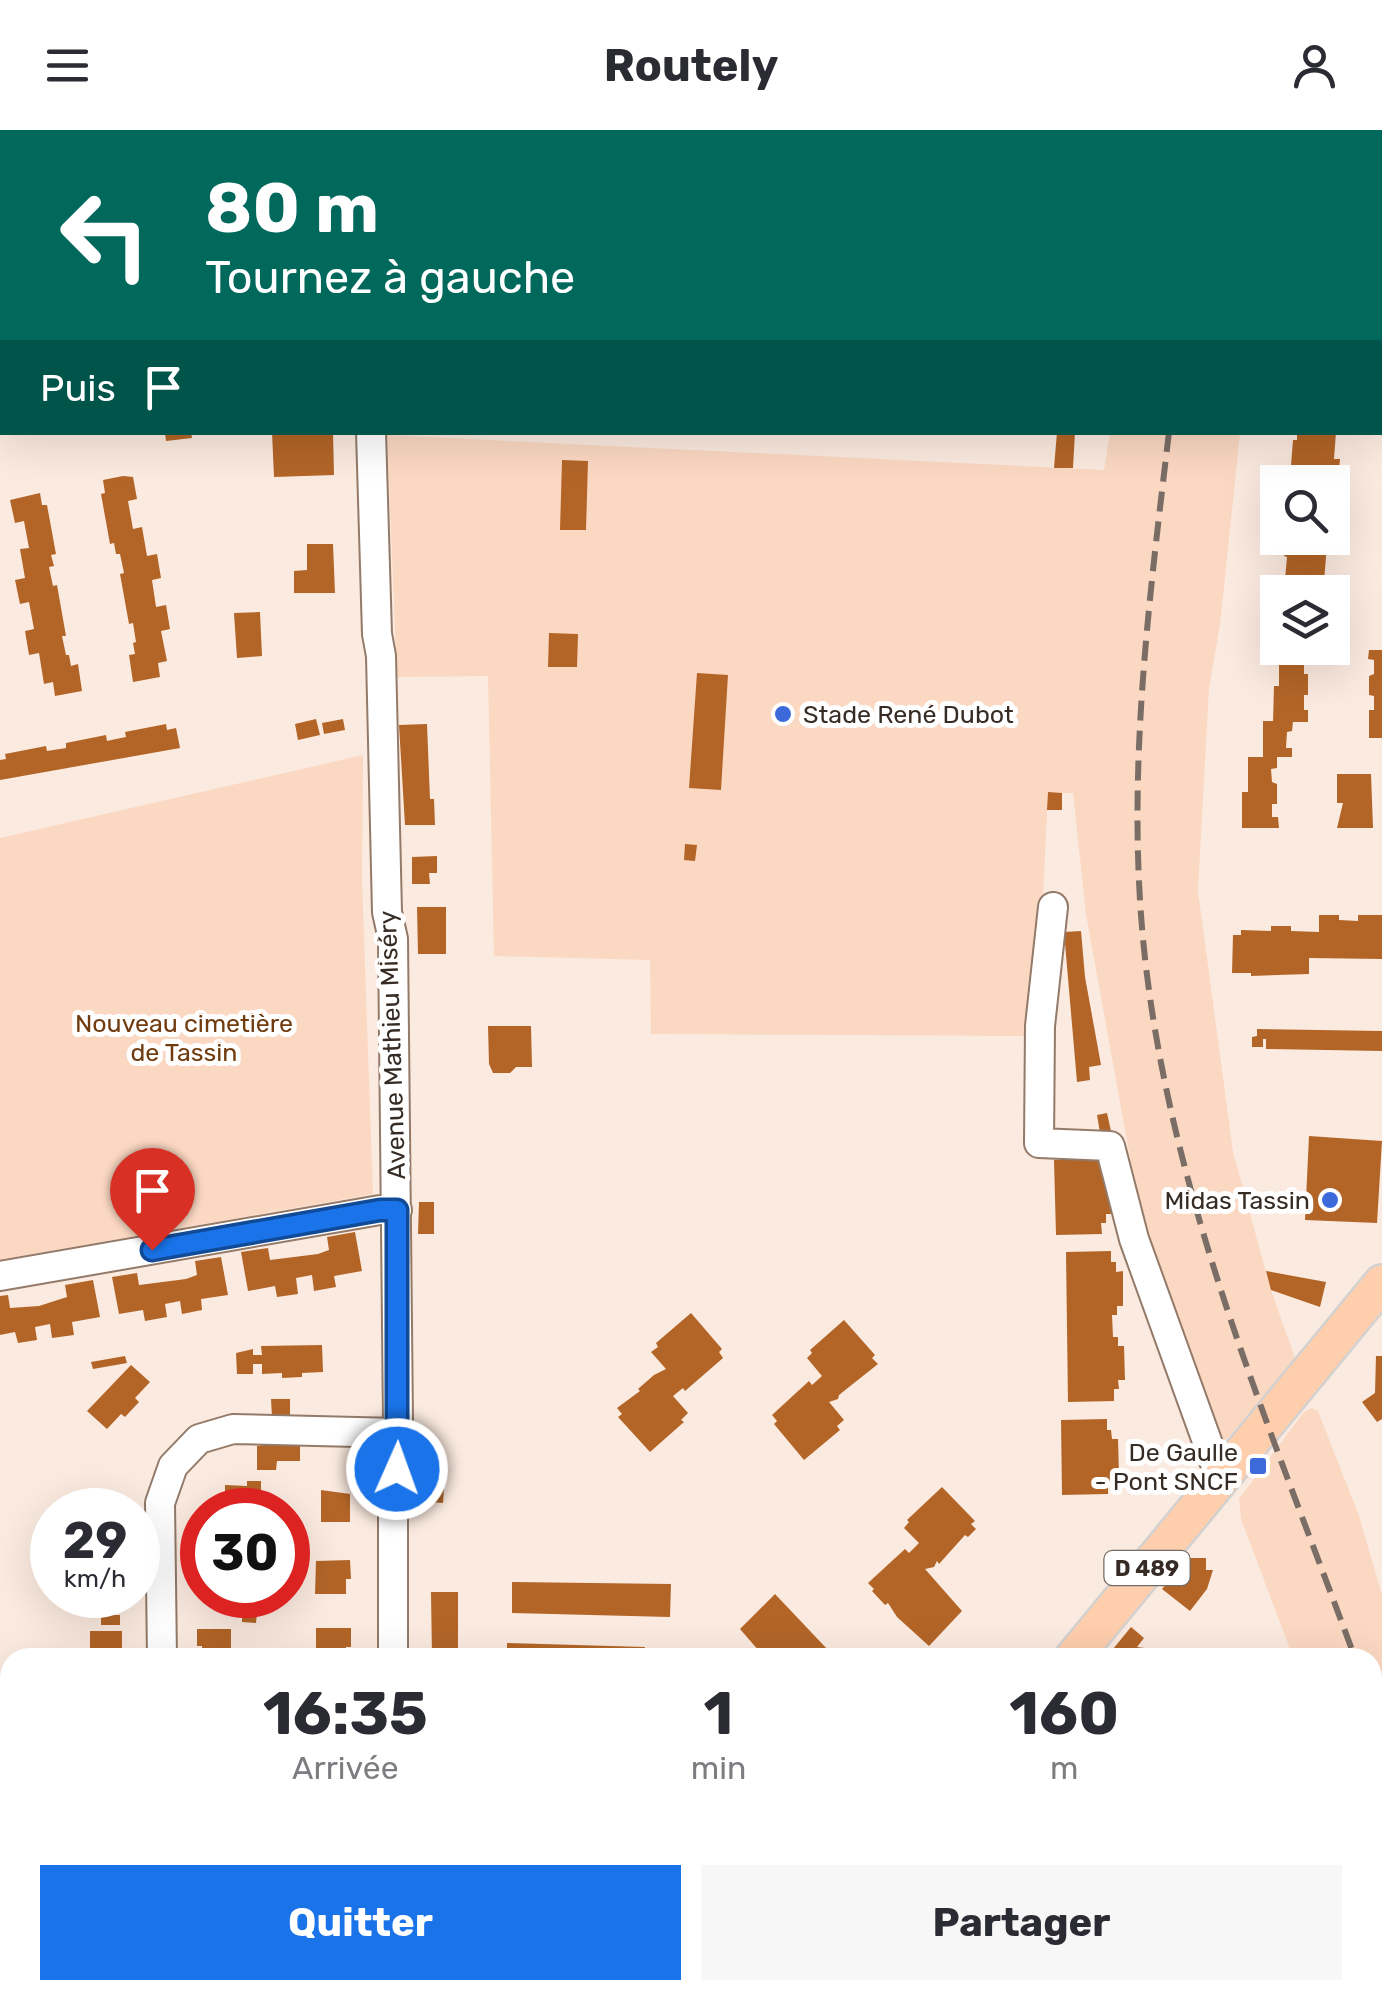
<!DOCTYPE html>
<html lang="fr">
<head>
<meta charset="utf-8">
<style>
  body { margin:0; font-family:Rubik,sans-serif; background:#f7f7f7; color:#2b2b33; height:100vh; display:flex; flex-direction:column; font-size:38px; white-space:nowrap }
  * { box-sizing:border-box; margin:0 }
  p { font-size:32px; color:#7c7c81 }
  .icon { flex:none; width:55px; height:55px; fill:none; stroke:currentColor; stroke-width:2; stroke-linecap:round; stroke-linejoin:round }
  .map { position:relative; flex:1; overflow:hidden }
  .panel { position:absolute; left:0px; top:1518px; width:1382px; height:352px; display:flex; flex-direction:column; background:#fff; border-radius:30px 30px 0 0; box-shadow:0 10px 40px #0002 }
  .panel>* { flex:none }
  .hud { position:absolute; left:0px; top:0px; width:1382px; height:305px; box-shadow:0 10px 40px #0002; background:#00695c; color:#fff; overflow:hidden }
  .tools { position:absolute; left:1260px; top:335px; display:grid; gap:20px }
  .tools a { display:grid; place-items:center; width:90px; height:90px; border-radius:0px; background:#fff; box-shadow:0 10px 40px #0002; font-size:50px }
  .speed { position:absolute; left:30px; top:1358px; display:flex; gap:20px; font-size:50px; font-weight:700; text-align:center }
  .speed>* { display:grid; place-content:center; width:130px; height:130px; border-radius:50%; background:#fff; box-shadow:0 10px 40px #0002; line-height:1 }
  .speed small { font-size:25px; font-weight:400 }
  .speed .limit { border:15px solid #d22; background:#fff; color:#111 }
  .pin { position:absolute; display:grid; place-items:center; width:85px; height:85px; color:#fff; margin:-102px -42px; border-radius:50% 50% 50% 0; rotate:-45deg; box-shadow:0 0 10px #0007 }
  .pin .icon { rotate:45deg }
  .me { position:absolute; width:110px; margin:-55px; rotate:2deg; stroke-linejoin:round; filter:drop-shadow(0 0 8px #0008) }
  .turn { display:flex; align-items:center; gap:35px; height:210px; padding:0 40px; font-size:45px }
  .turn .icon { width:130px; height:130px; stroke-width:2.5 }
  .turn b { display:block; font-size:70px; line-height:85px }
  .then { display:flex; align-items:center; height:95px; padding:0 40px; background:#0003; gap:20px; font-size:38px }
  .eta { display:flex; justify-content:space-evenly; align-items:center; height:170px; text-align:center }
  .eta b { font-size:60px; font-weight:700; line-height:70px }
  .action { display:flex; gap:20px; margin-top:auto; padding:20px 40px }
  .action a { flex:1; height:115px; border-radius:0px; background:#1a73e8; color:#fff; font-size:40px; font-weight:700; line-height:115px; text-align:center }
  .action a+a { background:#f7f7f7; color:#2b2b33 }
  header { display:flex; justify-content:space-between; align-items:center; height:130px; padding:0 40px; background:#fff; font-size:45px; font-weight:700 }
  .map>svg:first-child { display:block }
  .green { fill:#fbd8c2 }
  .building { fill:#b36527 }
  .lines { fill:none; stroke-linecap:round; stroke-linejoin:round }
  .minor-casing { stroke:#937a69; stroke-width:32 }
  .major-casing { stroke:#d3d1cf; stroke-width:40 }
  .minor { stroke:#fff; stroke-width:28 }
  .major { stroke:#fecead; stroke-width:35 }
  .rail { stroke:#7a6d65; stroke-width:6; stroke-dasharray:20 10; stroke-linecap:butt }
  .route-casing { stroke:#114b97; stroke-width:25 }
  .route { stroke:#1a73e8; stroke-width:18 }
  .poi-dot { fill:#3d6adb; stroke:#fff; stroke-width:4 }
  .labels { text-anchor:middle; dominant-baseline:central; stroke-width:10; stroke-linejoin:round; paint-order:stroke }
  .shield { fill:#fff; stroke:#726b66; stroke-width:2.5 }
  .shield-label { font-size:22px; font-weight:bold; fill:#362c25 }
  .poi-label { font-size:25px; fill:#362c25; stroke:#fff; text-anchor:end }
  .park-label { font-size:25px; fill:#703b0e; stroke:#fff }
  .street-label { font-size:25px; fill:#362c25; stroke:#fff }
</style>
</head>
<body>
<header><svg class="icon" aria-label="menu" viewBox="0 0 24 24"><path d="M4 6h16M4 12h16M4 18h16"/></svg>Routely<svg class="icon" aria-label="person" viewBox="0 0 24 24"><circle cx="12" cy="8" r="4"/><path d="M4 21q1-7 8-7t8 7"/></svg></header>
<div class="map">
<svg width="1382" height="1868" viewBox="0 0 1382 1868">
  <rect width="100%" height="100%" fill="#fbeadf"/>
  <!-- green -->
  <path class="green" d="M 1110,303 L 1240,303 L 1220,495 L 1209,558 L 1198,761 L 1233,1022 L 1271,1160 L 1296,1231 L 1222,1314 L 1138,1072 L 1086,784 L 1073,663 L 1048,663 L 1036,906 L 651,904 L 650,830 L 494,826 L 488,546 L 397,547 L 387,305 L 1104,340 Z
    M 363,625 L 362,750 L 373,1064 L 0,1130 L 0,708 Z
    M 1312,1278 L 1318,1281 L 1359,1386 L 1382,1465 L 1382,1769 L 1372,1744 L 1372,1528 L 1293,1527 L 1241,1389 L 1239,1369 L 1304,1282 Z"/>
  <!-- building -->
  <path class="building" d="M 165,302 L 191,302 L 192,308 L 166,311 Z
    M 272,302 L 333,302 L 334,345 L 274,347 Z
    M 1057,302 L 1075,302 L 1073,338 L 1054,338 Z
    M 1297,302 L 1336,302 L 1334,329 L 1340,329 L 1335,385 L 1332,385 L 1332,352 L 1295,352 L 1296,348 L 1290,348 L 1293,310 L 1297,310 Z
    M 562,330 L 588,331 L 586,400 L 560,400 Z
    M 123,346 L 133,347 L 137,369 L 128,371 L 133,399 L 142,397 L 147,426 L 157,424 L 161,448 L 152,450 L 156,477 L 166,475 L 170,499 L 161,501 L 167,531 L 158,533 L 160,547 L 133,552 L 129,525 L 135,524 L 133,513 L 136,512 L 133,493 L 129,494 L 120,444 L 124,443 L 120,424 L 116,424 L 114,413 L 110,414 L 101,364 L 105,363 L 103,350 Z
    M 40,363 L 42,375 L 47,375 L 56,424 L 51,425 L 54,436 L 49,437 L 53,456 L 57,455 L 66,506 L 62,506 L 66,525 L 69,525 L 71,536 L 78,534 L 82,561 L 55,566 L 53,552 L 44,554 L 39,523 L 29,525 L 25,501 L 34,499 L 29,472 L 20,474 L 15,450 L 25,448 L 20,419 L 29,418 L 24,391 L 15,393 L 10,370 Z
    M 1288,408 L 1333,408 L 1333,415 L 1327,414 L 1324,452 L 1285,449 L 1287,427 L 1284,426 Z
    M 307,414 L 333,414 L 335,463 L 294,463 L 294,441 L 307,440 Z
    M 260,482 L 262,526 L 237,528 L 234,483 Z
    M 549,503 L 578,504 L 577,537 L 548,537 Z
    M 1279,520 L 1308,520 L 1308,530 L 1304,531 L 1304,544 L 1308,544 L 1308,565 L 1304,565 L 1304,580 L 1308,580 L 1308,592 L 1293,592 L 1292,601 L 1287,602 L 1286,618 L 1292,618 L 1292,627 L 1277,627 L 1277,638 L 1271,639 L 1272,652 L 1277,654 L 1277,674 L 1272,674 L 1272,687 L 1278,687 L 1279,698 L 1242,698 L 1242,662 L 1248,662 L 1248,627 L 1263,627 L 1263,591 L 1273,591 L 1274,556 L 1279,556 Z
    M 1369,520 L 1382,520 L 1382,608 L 1369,608 L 1369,580 L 1374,580 L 1374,566 L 1369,565 L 1369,546 L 1374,544 L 1374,530 L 1368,529 Z
    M 697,543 L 728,545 L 721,660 L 689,658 Z
    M 316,589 L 320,605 L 298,610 L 295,594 Z
    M 343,589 L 345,600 L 324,604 L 322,593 Z
    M 166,594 L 167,600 L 176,598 L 180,618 L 0,650 L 0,630 L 6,629 L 5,624 L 46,616 L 47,621 L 66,618 L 66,613 L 106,605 L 107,611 L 116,609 L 126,607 L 125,602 Z
    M 427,594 L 430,669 L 434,669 L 435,695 L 405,695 L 399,595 Z
    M 1337,644 L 1371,644 L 1373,698 L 1337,698 L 1343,673 L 1337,673 Z
    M 1048,662 L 1062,663 L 1062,680 L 1047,680 Z
    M 685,714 L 697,715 L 695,731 L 684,730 Z
    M 437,726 L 437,743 L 429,743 L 430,754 L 412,754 L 412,727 Z
    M 417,777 L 446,777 L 446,824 L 418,824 Z
    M 1319,785 L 1339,785 L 1339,790 L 1358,791 L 1358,785 L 1382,785 L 1382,829 L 1309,828 L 1309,844 L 1251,846 L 1251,843 L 1232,843 L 1233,805 L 1241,805 L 1241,800 L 1271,801 L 1271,796 L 1291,796 L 1291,801 L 1319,802 Z
    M 1081,801 L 1085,847 L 1101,935 L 1089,937 L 1090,950 L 1077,952 L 1064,802 Z
    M 488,896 L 531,896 L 532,937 L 516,937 L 510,943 L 493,943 L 489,934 Z
    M 1257,899 L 1382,901 L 1382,921 L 1266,919 L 1266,909 L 1263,909 L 1263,917 L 1252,917 L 1252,907 L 1257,906 Z
    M 1107,983 L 1111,1001 L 1100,1003 L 1097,985 Z
    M 1309,1006 L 1382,1011 L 1377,1093 L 1305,1090 Z
    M 1100,1029 L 1100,1041 L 1103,1041 L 1114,1084 L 1106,1084 L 1106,1093 L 1101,1093 L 1102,1104 L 1056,1105 L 1054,1030 Z
    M 419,1072 L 434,1072 L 434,1104 L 418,1104 Z
    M 355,1102 L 362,1141 L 334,1146 L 336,1157 L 314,1161 L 312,1145 L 296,1148 L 298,1164 L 277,1167 L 275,1156 L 248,1161 L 241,1122 L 268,1118 L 270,1130 L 318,1124 L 329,1120 L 327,1107 Z
    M 1111,1121 L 1111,1132 L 1116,1132 L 1116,1142 L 1123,1141 L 1123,1176 L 1117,1176 L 1117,1185 L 1112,1185 L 1113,1207 L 1118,1207 L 1118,1216 L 1124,1216 L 1125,1250 L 1118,1250 L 1119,1259 L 1114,1259 L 1114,1271 L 1068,1272 L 1066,1122 Z
    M 221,1127 L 228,1165 L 201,1169 L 202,1180 L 182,1184 L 180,1171 L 165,1174 L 167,1187 L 145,1191 L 143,1180 L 119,1184 L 112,1147 L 137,1143 L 139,1155 L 186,1149 L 197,1145 L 195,1131 Z
    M 1266,1141 L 1326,1152 L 1320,1177 L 1271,1160 Z
    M 93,1150 L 100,1187 L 72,1192 L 74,1205 L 52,1208 L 50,1194 L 35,1197 L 37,1210 L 18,1213 L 15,1202 L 0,1205 L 0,1166 L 8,1165 L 10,1178 L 39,1176 L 67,1167 L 65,1155 Z
    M 691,1183 L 722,1219 L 719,1222 L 723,1228 L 685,1261 L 683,1258 L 673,1266 L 688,1283 L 681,1290 L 684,1292 L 650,1322 L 618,1287 L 622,1284 L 617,1278 L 640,1261 L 638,1259 L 654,1245 L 666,1239 L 651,1222 L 658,1217 L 656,1213 Z
    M 844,1190 L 875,1225 L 872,1228 L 878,1234 L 839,1265 L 838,1269 L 829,1272 L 844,1290 L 837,1296 L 840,1300 L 804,1330 L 774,1294 L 777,1291 L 772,1285 L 809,1251 L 812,1255 L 822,1246 L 807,1228 L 812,1223 L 810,1220 Z
    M 322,1215 L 323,1242 L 302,1243 L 302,1247 L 282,1248 L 282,1243 L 262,1244 L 262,1234 L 253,1234 L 253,1244 L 237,1244 L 236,1223 L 253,1219 L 253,1225 L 262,1225 L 261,1216 Z
    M 125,1226 L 127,1233 L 93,1239 L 91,1232 Z
    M 1376,1226 L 1382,1226 L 1382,1289 L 1377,1292 L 1362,1272 L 1375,1263 Z
    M 131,1235 L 150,1252 L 135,1268 L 139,1272 L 125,1287 L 121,1284 L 107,1299 L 87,1281 Z
    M 271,1269 L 290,1269 L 290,1287 L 272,1287 Z
    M 1107,1289 L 1107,1300 L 1111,1300 L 1112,1309 L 1118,1309 L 1119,1344 L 1112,1344 L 1113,1353 L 1108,1353 L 1108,1364 L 1062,1365 L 1061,1290 Z
    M 280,1313 L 300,1313 L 300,1331 L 277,1331 L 276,1340 L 257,1340 L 257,1316 Z
    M 247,1351 L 261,1351 L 261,1379 L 225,1380 L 225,1355 L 247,1356 Z
    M 942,1357 L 975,1391 L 971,1394 L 976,1399 L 968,1407 L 965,1405 L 939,1434 L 937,1431 L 934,1437 L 925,1439 L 962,1481 L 929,1516 L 897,1487 L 888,1473 L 885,1475 L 872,1461 L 874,1459 L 868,1453 L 905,1419 L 909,1423 L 919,1413 L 904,1398 L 909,1392 L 907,1390 Z
    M 430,1358 L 444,1359 L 443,1373 L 429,1372 Z
    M 321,1360 L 350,1364 L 350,1392 L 321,1392 Z
    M 92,1369 L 92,1380 L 76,1380 L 76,1370 Z
    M 1188,1428 L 1206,1428 L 1206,1440 L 1213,1440 L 1207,1459 L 1190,1481 L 1162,1459 Z
    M 350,1430 L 351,1449 L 346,1449 L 346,1464 L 315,1464 L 316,1431 Z
    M 512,1452 L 671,1454 L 670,1487 L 512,1483 Z
    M 431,1462 L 458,1462 L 458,1528 L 432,1528 Z
    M 775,1464 L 829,1521 L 826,1525 L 828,1528 L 765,1528 L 740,1499 Z
    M 237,1472 L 258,1472 L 256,1493 L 242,1492 L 242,1482 L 237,1482 Z
    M 101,1485 L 120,1485 L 120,1495 L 101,1495 Z
    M 1131,1497 L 1144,1508 L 1137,1517 L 1161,1520 L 1161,1528 L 1123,1528 L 1113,1519 Z
    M 316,1498 L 351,1498 L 351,1517 L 346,1517 L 346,1528 L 316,1528 Z
    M 197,1499 L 231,1499 L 231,1528 L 202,1528 L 202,1516 L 197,1516 Z
    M 90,1501 L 122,1501 L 122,1521 L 117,1521 L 117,1528 L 90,1528 Z
    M 507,1513 L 645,1517 L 645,1528 L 507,1528 Z
    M 555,1860 L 579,1860 L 573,1868 L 549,1868 Z
    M 632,1860 L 689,1860 L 683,1868 L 626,1868 Z
    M 954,1860 L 954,1868 L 874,1868 L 873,1862 Z"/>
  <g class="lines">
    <defs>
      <path id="minor" d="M 359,0 L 360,2
        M 42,2 L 42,0
        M 0,151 L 2,142
        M 0,230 L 2,246
        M 371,302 L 377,504 L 381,526 L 387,782 L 393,809 L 398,1291 L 393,1386 L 393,1528
        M 1053,777 L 1040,896 L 1039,1013 L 1110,1016 L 1134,1109 L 1221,1350
        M 0,1146 L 380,1080 L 397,1080
        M 162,1528 L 160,1373 L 173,1336 L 199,1309 L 233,1299 L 398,1303
        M 0,1579 L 10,1577
        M 403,1860 L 403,1868"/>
      <path id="major" d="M 1073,1528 L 1382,1153
        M 1145,1860 L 1147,1868
        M 797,1868 L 804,1860"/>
    </defs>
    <!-- minor casing -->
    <use href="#minor" class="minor-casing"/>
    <!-- major casing -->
    <use href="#major" class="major-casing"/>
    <!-- minor -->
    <use href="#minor" class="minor"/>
    <!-- major -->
    <use href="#major" class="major"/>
    <!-- rail -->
    <path class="rail" d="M 1196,2 L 1196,0
      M 1169,302 C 1149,471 1127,639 1143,809 C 1167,1060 1269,1294 1355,1528
      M 1372,1575 L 1382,1601"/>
  </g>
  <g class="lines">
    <defs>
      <path id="route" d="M 152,1120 L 380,1080 L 397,1080 L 397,1339"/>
    </defs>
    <!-- route casing -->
    <use href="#route" class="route-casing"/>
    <!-- route -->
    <use href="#route" class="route"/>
  </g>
  <!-- markers -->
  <g class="poi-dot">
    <circle cx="783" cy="584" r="10"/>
    <circle cx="1330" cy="1070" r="10"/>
    <rect x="1248" y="1326" width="20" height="20" rx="5"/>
  </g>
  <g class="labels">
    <!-- shield labels -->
    <rect class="shield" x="1104.5" y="1421" width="85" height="34" rx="8"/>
    <g class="shield-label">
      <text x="1147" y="1438">D 489</text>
    </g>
    <!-- poi labels -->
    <g class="poi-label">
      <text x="803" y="584" text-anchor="start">Stade René Dubot</text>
      <text x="1310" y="1070">Midas Tassin</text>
      <text x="1238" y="1322">De Gaulle<tspan x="1238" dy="29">- Pont SNCF</tspan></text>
    </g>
    <!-- park labels -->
    <g class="park-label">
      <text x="184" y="893">Nouveau cimetière<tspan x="184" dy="29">de Tassin</tspan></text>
    </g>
    <!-- street labels -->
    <g class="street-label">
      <text transform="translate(392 915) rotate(-92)">Avenue Mathieu Miséry</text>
    </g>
  </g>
</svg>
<div class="tools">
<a><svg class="icon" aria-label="search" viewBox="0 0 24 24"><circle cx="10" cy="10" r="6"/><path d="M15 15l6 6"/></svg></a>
<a><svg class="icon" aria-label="layers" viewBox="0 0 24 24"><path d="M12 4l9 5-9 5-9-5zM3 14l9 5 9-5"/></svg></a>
</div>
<div class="speed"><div>29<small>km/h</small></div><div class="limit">30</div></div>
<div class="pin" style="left:152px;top:1120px;background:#d93025"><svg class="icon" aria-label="arrive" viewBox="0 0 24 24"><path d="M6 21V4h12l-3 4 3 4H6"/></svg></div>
<svg class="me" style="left:397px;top:1339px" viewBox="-20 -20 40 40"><circle r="17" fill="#1a73e8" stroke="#fff" stroke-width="3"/><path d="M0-11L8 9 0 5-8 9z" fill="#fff"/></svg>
<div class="hud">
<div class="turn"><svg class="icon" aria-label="left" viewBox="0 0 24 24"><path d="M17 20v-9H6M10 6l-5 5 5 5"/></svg><div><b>80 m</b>Tournez à gauche</div></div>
<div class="then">Puis<svg class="icon" aria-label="arrive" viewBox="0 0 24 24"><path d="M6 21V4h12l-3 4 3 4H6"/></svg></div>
</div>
<section class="panel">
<div class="eta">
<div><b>16:35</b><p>Arrivée</p></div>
<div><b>1</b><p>min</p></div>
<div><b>160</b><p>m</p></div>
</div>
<div class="action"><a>Quitter</a><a>Partager</a></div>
</section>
</div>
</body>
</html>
